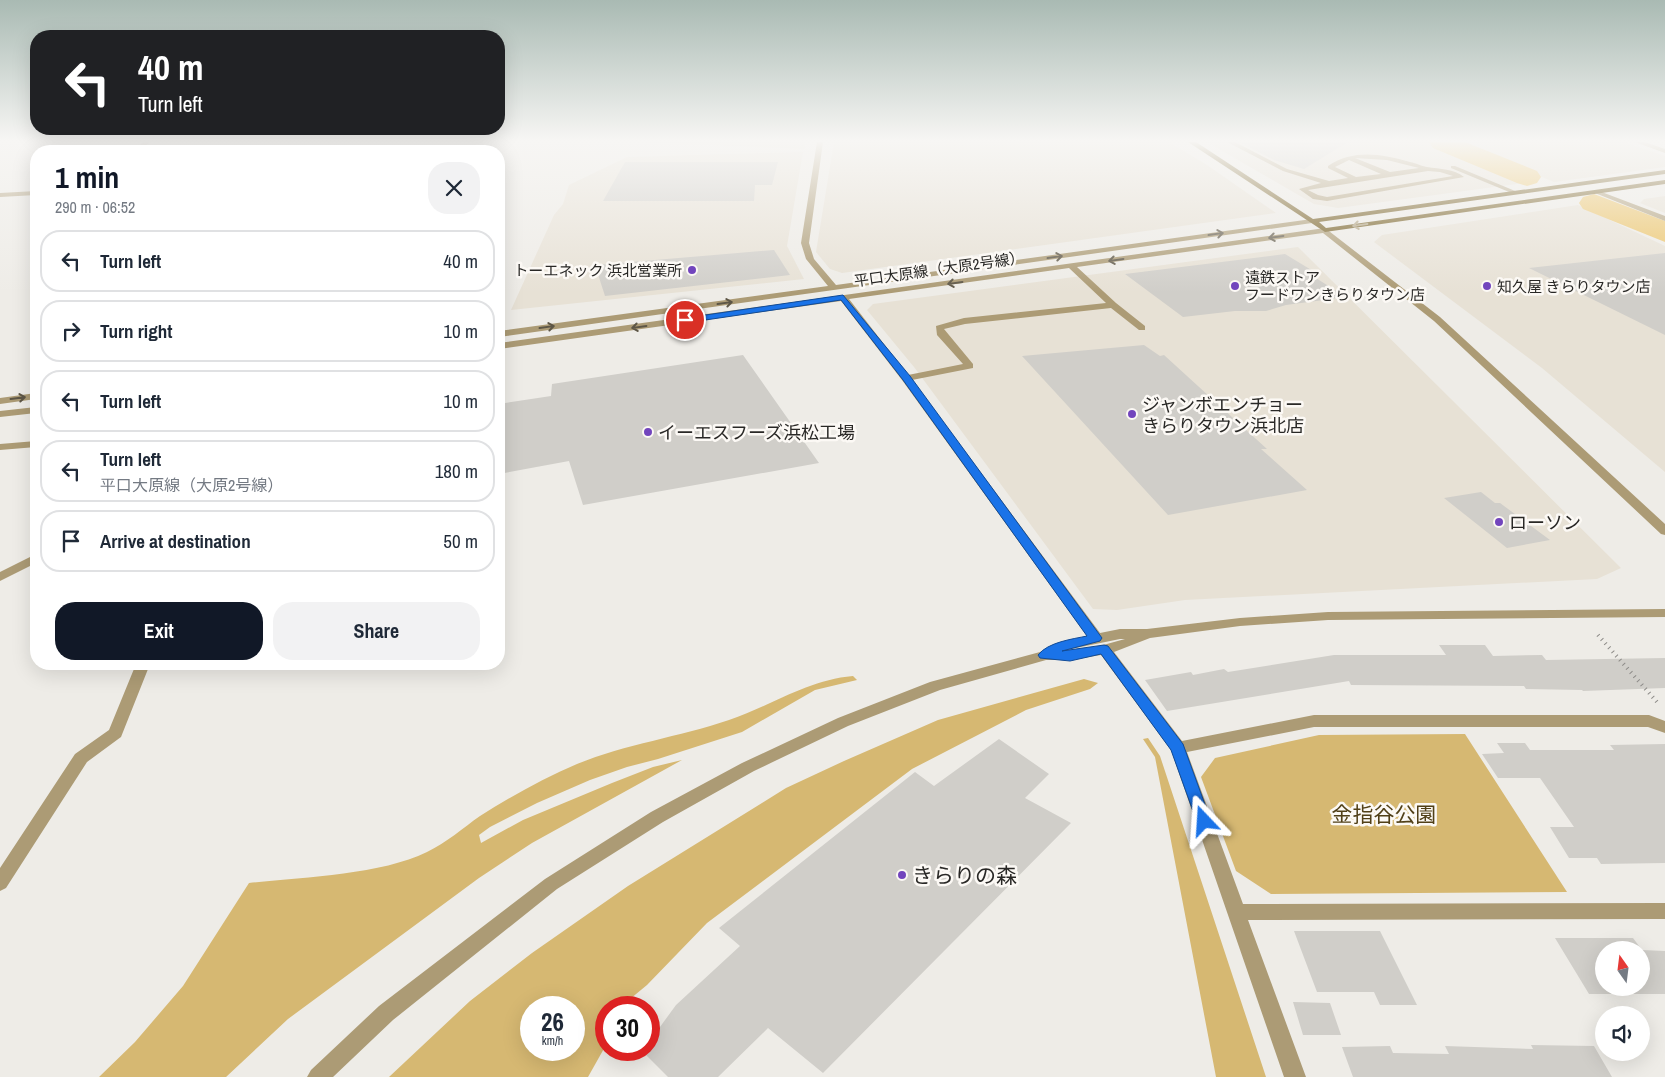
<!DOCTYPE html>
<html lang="en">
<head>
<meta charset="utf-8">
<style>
  body { margin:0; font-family:"Archivo Narrow","Noto Sans JP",sans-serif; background:#f2f2f3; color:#1f2937; height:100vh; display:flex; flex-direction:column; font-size:19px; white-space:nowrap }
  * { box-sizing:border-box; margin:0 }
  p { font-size:16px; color:#747a83 }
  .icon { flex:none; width:28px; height:28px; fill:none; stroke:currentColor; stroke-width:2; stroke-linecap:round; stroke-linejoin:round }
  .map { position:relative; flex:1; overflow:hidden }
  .details { position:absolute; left:30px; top:145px; width:475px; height:525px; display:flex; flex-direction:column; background:#fff; border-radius:20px; box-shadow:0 5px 20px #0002 }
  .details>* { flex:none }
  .guide { position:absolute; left:30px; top:30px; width:475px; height:105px; border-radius:20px; box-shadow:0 5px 20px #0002; background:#202124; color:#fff; overflow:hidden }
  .needle { width:32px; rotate:346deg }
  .buttons { position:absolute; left:1595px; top:941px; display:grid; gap:10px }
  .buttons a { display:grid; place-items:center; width:55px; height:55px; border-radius:50%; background:#fff; box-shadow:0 5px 20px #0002; font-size:25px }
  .speed { position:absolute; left:520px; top:996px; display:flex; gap:10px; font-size:25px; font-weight:700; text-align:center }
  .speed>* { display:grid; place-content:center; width:65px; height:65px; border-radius:50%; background:#fff; box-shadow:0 5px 20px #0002; line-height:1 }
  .speed small { font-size:12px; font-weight:400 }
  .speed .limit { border:8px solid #d22; background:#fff; color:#111 }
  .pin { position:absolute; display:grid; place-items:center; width:42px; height:42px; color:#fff; margin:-21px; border:2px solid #fff; border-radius:50%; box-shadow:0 1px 5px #0007 }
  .me { position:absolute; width:55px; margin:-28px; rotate:340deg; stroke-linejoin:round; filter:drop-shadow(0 0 4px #0008) }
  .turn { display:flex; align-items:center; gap:18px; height:105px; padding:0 25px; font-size:22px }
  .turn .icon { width:65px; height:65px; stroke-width:2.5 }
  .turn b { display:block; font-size:35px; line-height:42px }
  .round { display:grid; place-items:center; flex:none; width:52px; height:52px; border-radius:20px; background:#f2f2f3 }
  .overview { display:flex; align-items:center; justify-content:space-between; height:85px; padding:0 25px }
  h1 { font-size:30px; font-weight:700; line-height:38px; color:#111827 }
  .button { display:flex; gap:10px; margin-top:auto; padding:10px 25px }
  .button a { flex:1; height:58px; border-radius:20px; background:#111827; color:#fff; font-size:20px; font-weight:700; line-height:58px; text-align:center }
  .button a+a { background:#f2f2f3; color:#1f2937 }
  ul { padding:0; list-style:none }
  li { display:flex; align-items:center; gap:15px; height:62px; margin:0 10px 8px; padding:0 15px; border:2px solid #e0e1e3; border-radius:20px }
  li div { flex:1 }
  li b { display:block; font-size:19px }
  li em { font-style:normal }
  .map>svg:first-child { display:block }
  .built { fill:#e7e1d5 }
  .green { fill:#d6b872; fill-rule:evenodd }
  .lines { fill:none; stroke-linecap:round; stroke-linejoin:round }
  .river { fill:#ecc364; fill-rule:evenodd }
  .building { fill:#d0cec9; fill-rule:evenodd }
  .path { stroke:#8d8b88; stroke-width:4; stroke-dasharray:1 4.5; stroke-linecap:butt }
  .minor { fill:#ac9b75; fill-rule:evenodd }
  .major { fill:#70581a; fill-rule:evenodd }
  .oneway { stroke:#afa07d }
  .oneway2 { stroke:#5d5646 }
  .route { fill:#1a73e8; stroke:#114b97 }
  .poi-dot { fill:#7245bd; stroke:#fcf9f5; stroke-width:2 }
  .labels { text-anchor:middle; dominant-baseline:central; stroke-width:5; stroke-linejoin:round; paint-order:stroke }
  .far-street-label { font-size:15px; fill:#292826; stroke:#fcf9f5 }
  .far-poi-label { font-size:15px; fill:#292826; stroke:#fcf9f5; text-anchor:start }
  .poi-label { font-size:18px; fill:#292826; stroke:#fcf9f5; text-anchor:start }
  .near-park-label { font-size:21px; fill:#514018; stroke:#fcf9f5 }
  .near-poi-label { font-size:21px; fill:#292826; stroke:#fcf9f5; text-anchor:start }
</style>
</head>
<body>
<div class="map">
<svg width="1665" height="1077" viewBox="0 0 1665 1077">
  <rect width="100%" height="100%" fill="#eeece7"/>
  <!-- built -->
  <path class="built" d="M 643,142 L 805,142 L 805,149 Z
    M 834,142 L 1169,142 L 1207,165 L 1276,213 L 842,273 L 830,269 L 816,252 Z
    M 1207,142 L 1432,142 L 1532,182 L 1338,208 L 1314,204 Z
    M 1457,142 L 1624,142 L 1665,156 L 1665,167 L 1554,182 Z
    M 803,152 L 787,246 L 804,279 L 511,310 L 554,215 L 563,204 L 569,185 L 627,157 Z
    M 1665,196 L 1665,213 L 1640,203 L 1644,199 Z
    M 1578,205 L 1665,246 L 1665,472 L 1542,368 L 1374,242 L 1382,235 Z
    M 1298,247 L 1621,568 L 1597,579 L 1185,600 L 1117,610 L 1093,609 L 914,367 L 867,310 L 873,304 Z"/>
  <!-- green -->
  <path class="green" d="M 853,676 L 857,680 L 815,690 L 742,732 L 658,759 L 627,767 L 590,780 L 537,803 L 490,827 L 479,835 L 481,843 L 523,820 L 612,783 L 653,767 L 682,760 L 532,843 L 479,878 L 288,1019 L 226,1077 L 99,1077 L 135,1042 L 183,986 L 249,883 C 303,877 380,875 427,852 C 446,843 463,828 480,816 C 510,797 544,778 577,764 C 626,744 679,737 729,720 C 771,706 807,680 853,676 Z
    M 1084,679 L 1098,683 L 1090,689 L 1026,710 L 912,769 L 707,923 L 647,985 L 630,999 L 625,1007 L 606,1008 L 606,1045 L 588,1077 L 389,1077 L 470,1001 L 532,953 L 628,886 L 786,788 L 844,761 L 938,720 ZM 531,1008 L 574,1008 L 574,1050 L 531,1050 Z
    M 1465,734 L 1567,892 L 1271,894 L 1236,871 L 1201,777 L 1215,758 L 1319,735 Z
    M 1148,738 L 1160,756 L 1266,1077 L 1216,1077 L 1155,757 L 1143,739 Z"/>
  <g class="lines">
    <!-- river -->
    <path class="river" d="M 1429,142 L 1465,142 L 1537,171 L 1541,177 L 1537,183 L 1527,186 L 1517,183 L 1433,148 Z
      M 1594,194 L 1665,221 L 1665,242 L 1583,209 L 1579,203 L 1583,197 Z"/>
  </g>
  <!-- building -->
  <path class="building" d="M 1239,142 L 1348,142 L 1304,169 L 1274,160 Z
    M 625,162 L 778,162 L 772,185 L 755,185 L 754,201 L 603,201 Z
    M 774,250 L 790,275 L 605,296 L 595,265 Z
    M 1665,253 L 1665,335 L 1529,268 Z
    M 1285,254 L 1318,274 L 1311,275 L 1346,297 L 1286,305 L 1266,311 L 1235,311 L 1183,317 L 1125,274 Z
    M 1144,345 L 1160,356 L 1164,355 L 1267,449 L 1261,449 L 1307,490 L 1168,515 L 1022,356 Z
    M 743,355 L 819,463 L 583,505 L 569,461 L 499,474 L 499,404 L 551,396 L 552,384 Z
    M 1481,492 L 1495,503 L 1500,503 L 1550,540 L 1507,548 L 1444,498 Z
    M 1439,645 L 1485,645 L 1493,656 L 1542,655 L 1546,660 L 1665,658 L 1665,688 L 1583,691 L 1582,690 L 1526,689 L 1524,686 L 1351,685 L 1349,681 L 1167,711 L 1145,680 L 1191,672 L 1193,675 L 1224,669 L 1228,672 L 1334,655 L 1446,655 Z
    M 999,739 L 1049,774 L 1025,798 L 1071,823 L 823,1073 L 768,1028 L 718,1077 L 668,1077 L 642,1051 L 649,1050 L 649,1042 L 676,1005 L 740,946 L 719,928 L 915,772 L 934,786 Z
    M 1497,743 L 1525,743 L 1530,750 L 1614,750 L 1610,745 L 1665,744 L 1665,863 L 1601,864 L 1597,858 L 1569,858 L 1550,827 L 1574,827 L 1540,778 L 1498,778 L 1482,754 L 1504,753 Z
    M 1294,931 L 1380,931 L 1417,1005 L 1380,1005 L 1374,992 L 1317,992 Z
    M 1555,938 L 1633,938 L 1642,950 L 1665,951 L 1665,994 L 1589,994 ZM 1604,950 L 1641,950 L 1641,988 L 1604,988 Z
    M 1293,1002 L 1330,1003 L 1341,1035 L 1303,1035 Z
    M 1531,1045 L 1594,1046 L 1612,1077 L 1353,1077 L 1342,1047 L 1390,1046 L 1393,1053 L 1449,1054 L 1445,1046 L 1533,1049 Z"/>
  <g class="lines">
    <!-- path -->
    <path class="path" d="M 1598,635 L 1657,702"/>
    <!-- minor -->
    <path class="minor" d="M 143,142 L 150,142 L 140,151 L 134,151 Z
      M 817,142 L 823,142 L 809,243 L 814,259 L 836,285 L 1312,219 L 1316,221 L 1312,223 L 499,337 L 499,331 L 828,286 L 806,259 L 801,243 Z
      M 1227,142 L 1235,142 L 1287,169 L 1329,181 L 1348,178 L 1328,168 L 1328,166 C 1354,149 1381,154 1410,162 C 1416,163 1424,167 1427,167 C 1440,169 1454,169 1464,177 L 1327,201 L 1313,199 L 1299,189 L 1321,183 L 1283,171 ZM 1355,158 L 1387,160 L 1419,168 L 1390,172 ZM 1349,160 L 1381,174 L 1356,177 L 1335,167 ZM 1428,171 L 1440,172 L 1453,176 L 1327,197 L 1318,195 L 1308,190 Z
      M 1635,142 L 1645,142 L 1665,149 L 1665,153 Z
      M 1451,166 L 1455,166 L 1520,193 L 1514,194 L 1451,168 Z
      M 36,191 L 36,195 L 0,197 L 0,193 Z
      M 1595,191 L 1599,191 L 1665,216 L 1665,221 L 1595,193 Z
      M 1325,228 L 1440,317 L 1665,524 L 1665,535 L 1661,534 L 1434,321 L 1323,233 L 1077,267 L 1116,303 L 1145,326 L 1145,330 L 1139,330 L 1111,308 L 965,324 L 944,329 L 973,364 L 973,368 L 912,380 L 1100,633 L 1120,629 L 1147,629 L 1240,618 L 1328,612 L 1665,609 L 1665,617 L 1328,620 L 1240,626 L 1150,638 L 1114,652 L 1182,741 L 1314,715 L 1649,715 L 1665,721 L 1665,733 L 1648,727 L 1314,727 L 1187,752 L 1243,904 L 1665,903 L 1665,919 L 1248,920 L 1306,1077 L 1284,1077 L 1171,750 L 1101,655 L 1071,660 L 1046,660 L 940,690 L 848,726 L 754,771 L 663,822 L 557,889 L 393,1020 L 333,1077 L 307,1077 L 311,1070 L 379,1006 L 545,879 L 651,812 L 742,763 L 838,718 L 930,682 L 1040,652 L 1058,643 L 1087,636 L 902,380 L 841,301 L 499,349 L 499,343 ZM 1069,268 L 1106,303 L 964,318 L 936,326 L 937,335 L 963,364 L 908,375 L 849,299 ZM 1120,639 L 1125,639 L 1096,647 L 1066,650 Z
      M 36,393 L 36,399 L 0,404 L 0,398 Z
      M 36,407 L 36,413 L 0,417 L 0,411 Z
      M 36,441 L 36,447 L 0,450 L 0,444 Z
      M 36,554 L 36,563 L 0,581 L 0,572 Z
      M 136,664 L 150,664 L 121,737 L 87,762 L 6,888 L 0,891 L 0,868 L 75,754 L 109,730 Z"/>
    <!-- major -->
    <path class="major" d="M 1188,142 L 1196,142 L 1313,219 L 1665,170 L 1665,174 L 1319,222 L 1326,228 L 1665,180 L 1665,184 L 1325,232 Z"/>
  </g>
  <!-- one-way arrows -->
  <defs><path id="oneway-shaft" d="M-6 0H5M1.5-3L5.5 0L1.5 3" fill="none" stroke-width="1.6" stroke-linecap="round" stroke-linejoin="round" transform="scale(1.25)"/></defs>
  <use class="oneway" href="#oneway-shaft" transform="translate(1360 225) rotate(172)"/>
  <g class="oneway2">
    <use href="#oneway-shaft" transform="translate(1216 234) rotate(-8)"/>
    <use href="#oneway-shaft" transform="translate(1276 237) rotate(172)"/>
    <use href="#oneway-shaft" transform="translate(1055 257) rotate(-8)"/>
    <use href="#oneway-shaft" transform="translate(1116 260) rotate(172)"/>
    <use href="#oneway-shaft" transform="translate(955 283) rotate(172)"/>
    <use href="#oneway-shaft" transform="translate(725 303) rotate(-8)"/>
    <use href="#oneway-shaft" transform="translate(547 327) rotate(-8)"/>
    <use href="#oneway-shaft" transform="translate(639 327) rotate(172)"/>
    <use href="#oneway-shaft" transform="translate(18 398) rotate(-7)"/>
  </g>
  <!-- sky -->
  <linearGradient id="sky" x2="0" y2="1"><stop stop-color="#a9bab3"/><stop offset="0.48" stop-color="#f7f6f4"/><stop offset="1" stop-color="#f7f6f4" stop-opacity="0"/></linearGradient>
  <rect width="1665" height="293" fill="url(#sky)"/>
  <!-- route -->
  <path class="route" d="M 843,295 L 910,376 L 1102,638 L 1100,641 L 1062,651 L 1104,645 L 1108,646 L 1183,744 L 1211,821 L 1209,825 L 1204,827 L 1198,825 L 1171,750 L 1101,654 L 1070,661 L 1040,658 L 1038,655 C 1048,642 1073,639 1087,636 L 903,380 L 841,300 L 685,323 L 681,320 L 685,318 Z"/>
  <!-- markers -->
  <g class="poi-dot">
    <circle cx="692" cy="270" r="5"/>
    <circle cx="1235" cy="286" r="5"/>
    <circle cx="1487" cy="286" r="5"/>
    <circle cx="1132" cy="414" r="5"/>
    <circle cx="648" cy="432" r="5"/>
    <circle cx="1499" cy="522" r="5"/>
    <circle cx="902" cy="875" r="5"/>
  </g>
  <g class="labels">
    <!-- far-street labels -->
    <g class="far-street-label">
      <text transform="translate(939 269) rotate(-8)">平口大原線（大原2号線）</text>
    </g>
    <!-- far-poi labels -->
    <g class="far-poi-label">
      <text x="682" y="270" text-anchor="end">トーエネック 浜北営業所</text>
      <text x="1245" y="277">遠鉄ストア<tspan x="1245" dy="17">フードワンきらりタウン店</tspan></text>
      <text x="1497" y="286">知久屋 きらりタウン店</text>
    </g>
    <!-- poi labels -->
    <g class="poi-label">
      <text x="1142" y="404">ジャンボエンチョー<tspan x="1142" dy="21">きらりタウン浜北店</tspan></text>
      <text x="658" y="432">イーエスフーズ浜松工場</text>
      <text x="1509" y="522">ローソン</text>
    </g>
    <!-- near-park labels -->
    <g class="near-park-label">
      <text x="1384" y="814">金指谷公園</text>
    </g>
    <!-- near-poi labels -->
    <g class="near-poi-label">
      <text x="912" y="875">きらりの森</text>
    </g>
  </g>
</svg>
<div class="buttons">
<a><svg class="needle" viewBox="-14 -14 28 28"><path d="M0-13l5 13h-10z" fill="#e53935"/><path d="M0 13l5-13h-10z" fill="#747a83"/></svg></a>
<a><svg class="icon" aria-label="sound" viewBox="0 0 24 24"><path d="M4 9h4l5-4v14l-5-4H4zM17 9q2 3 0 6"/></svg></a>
</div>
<div class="speed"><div>26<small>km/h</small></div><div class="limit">30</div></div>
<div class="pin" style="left:685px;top:320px;background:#d93025"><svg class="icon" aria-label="arrive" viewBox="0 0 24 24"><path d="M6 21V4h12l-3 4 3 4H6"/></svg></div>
<svg class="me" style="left:1204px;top:821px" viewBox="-20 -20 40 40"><path d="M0-17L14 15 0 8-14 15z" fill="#1a73e8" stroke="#fff" stroke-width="4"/></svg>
<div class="guide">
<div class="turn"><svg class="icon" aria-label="left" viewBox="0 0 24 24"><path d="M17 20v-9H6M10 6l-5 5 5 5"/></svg><div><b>40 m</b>Turn left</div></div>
</div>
<section class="details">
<div class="overview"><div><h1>1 min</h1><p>290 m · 06:52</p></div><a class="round"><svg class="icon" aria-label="close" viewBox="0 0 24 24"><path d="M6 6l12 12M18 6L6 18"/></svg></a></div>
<ul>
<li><svg class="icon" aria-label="left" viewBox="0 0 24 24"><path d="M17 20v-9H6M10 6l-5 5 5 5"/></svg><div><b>Turn left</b></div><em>40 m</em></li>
<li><svg class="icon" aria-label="right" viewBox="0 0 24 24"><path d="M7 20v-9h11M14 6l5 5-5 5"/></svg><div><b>Turn right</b></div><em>10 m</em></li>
<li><svg class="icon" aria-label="left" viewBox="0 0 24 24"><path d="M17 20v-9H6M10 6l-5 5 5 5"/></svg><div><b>Turn left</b></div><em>10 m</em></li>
<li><svg class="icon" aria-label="left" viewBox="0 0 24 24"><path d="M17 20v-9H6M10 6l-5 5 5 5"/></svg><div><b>Turn left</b><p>平口大原線（大原2号線）</p></div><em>180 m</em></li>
<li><svg class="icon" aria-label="arrive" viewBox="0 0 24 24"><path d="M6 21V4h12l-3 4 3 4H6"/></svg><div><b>Arrive at destination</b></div><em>50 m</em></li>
</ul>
<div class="button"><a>Exit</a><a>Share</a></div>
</section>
</div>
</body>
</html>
